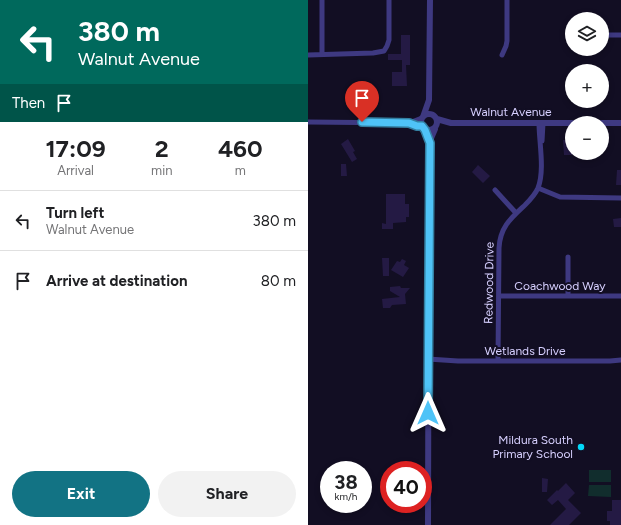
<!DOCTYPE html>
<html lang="en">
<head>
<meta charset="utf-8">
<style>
  body { margin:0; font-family:Figtree,sans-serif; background:#f2f2f2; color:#202124; height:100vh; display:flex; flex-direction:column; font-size:15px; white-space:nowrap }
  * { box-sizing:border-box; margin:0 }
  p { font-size:13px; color:#757577 }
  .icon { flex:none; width:22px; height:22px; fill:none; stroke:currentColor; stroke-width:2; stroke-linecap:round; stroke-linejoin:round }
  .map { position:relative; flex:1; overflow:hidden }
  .drawer { display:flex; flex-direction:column; background:#fff; width:308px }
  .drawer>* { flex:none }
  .guide { background:#00695c; color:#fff; overflow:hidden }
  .buttons { position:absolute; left:257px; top:12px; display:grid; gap:8px }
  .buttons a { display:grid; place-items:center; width:44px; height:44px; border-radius:50%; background:#fff; box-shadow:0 2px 6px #0003; font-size:20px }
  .speed { position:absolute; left:12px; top:461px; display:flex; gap:8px; font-size:20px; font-weight:700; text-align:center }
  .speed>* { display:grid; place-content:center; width:52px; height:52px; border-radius:50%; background:#fff; box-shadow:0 2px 6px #0003; line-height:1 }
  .speed small { font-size:10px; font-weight:400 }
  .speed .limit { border:6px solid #d22; background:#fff; color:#111 }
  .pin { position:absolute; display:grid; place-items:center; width:34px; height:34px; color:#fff; margin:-41px -17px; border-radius:50% 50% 50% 0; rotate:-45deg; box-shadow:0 0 4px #0007 }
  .pin .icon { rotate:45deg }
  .me { position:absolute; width:44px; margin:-22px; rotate:0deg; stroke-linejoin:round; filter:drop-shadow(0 0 3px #0008) }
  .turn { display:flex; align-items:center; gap:14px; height:84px; padding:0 12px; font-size:18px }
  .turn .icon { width:52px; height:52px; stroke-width:2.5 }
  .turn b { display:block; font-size:28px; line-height:34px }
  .then { display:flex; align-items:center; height:38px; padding:0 12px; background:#0003; gap:8px; font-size:15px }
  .eta { display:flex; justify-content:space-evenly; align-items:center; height:68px; text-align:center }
  .eta b { font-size:24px; font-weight:700; line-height:28px }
  .primary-button { display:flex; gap:8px; margin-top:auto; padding:8px 12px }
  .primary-button a { flex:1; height:46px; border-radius:24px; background:#127384; color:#fff; font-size:16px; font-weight:700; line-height:46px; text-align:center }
  .primary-button a+a { background:#f2f2f2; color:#202124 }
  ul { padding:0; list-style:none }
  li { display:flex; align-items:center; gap:12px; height:60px; padding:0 12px; border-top:1px solid #e0e0e0 }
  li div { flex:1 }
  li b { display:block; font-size:15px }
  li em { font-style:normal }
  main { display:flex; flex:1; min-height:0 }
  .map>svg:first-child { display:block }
  .green { fill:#112d2d }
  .building { fill:#241a44 }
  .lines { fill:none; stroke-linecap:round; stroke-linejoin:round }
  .minor { stroke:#3e3981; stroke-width:5 }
  .tertiary { stroke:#3e3981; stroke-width:6 }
  .route-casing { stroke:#337fa1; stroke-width:10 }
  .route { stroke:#4fc3f7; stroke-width:7 }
  .poi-dot { fill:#02d8f9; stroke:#120e23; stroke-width:1.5 }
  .labels { text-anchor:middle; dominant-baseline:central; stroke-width:4; stroke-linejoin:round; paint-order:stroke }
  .street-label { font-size:12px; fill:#d7d0ff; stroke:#120e23 }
  .poi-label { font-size:12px; fill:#d7d0ff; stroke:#120e23; text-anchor:end }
</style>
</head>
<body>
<main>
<section class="drawer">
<div class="guide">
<div class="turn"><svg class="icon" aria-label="left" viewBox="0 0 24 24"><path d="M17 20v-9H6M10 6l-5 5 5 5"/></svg><div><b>380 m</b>Walnut Avenue</div></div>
<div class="then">Then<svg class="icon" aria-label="arrive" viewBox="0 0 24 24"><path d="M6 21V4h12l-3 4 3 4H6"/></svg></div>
</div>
<div class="eta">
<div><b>17:09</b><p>Arrival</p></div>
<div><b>2</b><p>min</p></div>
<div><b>460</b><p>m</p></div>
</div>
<ul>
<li><svg class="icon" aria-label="left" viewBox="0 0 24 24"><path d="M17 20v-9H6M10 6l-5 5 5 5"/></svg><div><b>Turn left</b><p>Walnut Avenue</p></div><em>380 m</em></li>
<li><svg class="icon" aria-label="arrive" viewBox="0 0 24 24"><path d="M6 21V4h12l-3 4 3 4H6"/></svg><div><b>Arrive at destination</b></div><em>80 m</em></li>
</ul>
<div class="primary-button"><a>Exit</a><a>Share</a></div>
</section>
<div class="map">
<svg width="313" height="525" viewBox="0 0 313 525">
  <rect width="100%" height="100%" fill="#120e23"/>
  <!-- green -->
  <path class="green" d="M 281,470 L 303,470 L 303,482 L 281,482 Z
    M 281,485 L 303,485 L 303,497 L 280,496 Z"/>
  <!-- building -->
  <path class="building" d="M 93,35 L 102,35 L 102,65 L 98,65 L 99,86 L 84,86 L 84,72 L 94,72 L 94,60 L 80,60 L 80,54 L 93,54 Z
    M 40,139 L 47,151 L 45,152 L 49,159 L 44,162 L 33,144 Z
    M 255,140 L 264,140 L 264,155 L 256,155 Z
    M 33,164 L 38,164 L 39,176 L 33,176 Z
    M 170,165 L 182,176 L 175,183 L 164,172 Z
    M 309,170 L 313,170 L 313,185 L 308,185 Z
    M 78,194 L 97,194 L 97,204 L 101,204 L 101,217 L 98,217 L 98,222 L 85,223 L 85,229 L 74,229 L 74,223 L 78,224 Z
    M 313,218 L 313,227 L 306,227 L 305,219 Z
    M 74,258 L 81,258 L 81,276 L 75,276 Z
    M 94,259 L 98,261 L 96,265 L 101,268 L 95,277 L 83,270 L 89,261 L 92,262 Z
    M 92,286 L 93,288 L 102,288 L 97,294 L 98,304 L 84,305 L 82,308 L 75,308 L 74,299 L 92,297 L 82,291 L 82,287 Z
    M 234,478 L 240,479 L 239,492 L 234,492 Z
    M 258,483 L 267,493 L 260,500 L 273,513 L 261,525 L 242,525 L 258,509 L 250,500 L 244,505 L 239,500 L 249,490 L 250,491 Z
    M 304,500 L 313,500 L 313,525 L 302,525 L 302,521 L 299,521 L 299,511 L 304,511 Z"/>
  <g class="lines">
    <!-- minor -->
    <path class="minor" d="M 14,0 L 14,54
      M 263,35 L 264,35
      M 294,35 L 313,35
      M 0,55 L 65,53 L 76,51 L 79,46 L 81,40 L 81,0
      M 194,55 L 198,46 L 199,41 L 199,0
      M 0,122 L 101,123 L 114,118
      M 101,123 L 109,126 L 114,126
      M 234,141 L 235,123
      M 230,188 L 252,197 L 313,198
      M 187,190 L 208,213
      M 260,257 L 260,295
      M 191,296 L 313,296
      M 120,359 L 150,361 L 302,361 L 313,360
      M 190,360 L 191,248 C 192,227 203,218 217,205 C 222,200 227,195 230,188 C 237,170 231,142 231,123"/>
    <!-- tertiary -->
    <path class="tertiary" d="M113 122a8 8 0 1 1 16 0a8 8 0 1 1-16 0Z
      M 115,117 L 121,100 L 122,0
      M 129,119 L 143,123 L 264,123
      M 294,123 L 313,123
      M 120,525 L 121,143 L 127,129"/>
  </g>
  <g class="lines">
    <defs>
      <path id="route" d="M 54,122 L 101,123 L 109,126 L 114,126 L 117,130 L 122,143 L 120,413"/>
    </defs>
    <!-- route casing -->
    <use href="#route" class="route-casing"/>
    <!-- route -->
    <use href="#route" class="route"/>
  </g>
  <!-- markers -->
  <circle class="poi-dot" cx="273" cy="447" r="4"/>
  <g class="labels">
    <!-- street labels -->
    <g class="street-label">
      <text x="203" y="112">Walnut Avenue</text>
      <text transform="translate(181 283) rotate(-89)">Redwood Drive</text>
      <text x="252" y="286">Coachwood Way</text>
      <text x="217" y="351">Wetlands Drive</text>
    </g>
    <!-- poi labels -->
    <g class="poi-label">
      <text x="265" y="440">Mildura South<tspan x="265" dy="14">Primary School</tspan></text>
    </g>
  </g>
</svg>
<div class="buttons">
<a><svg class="icon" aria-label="layers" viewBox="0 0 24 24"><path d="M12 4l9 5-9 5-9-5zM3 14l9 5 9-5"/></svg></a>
<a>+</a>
<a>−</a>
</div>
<div class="speed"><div>38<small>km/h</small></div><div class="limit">40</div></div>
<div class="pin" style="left:54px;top:122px;background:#d93025"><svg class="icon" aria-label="arrive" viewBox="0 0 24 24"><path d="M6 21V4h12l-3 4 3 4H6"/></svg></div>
<svg class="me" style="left:120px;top:413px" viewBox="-20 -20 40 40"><path d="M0-17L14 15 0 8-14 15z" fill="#4fc3f7" stroke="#fff" stroke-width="4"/></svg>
</div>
</main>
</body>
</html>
